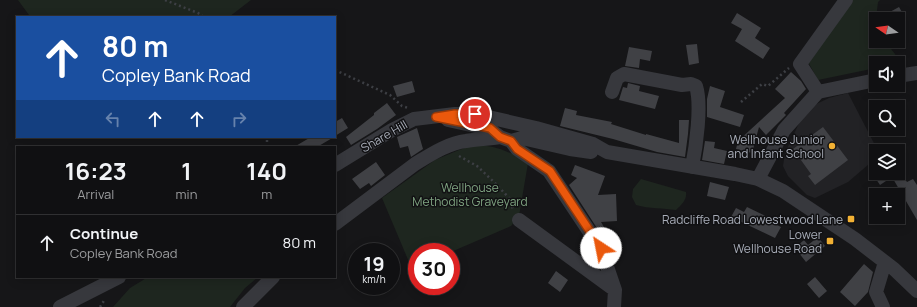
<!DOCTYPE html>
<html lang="en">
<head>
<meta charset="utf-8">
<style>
  body { margin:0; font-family:Manrope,sans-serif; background:#19191b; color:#f1f3f6; height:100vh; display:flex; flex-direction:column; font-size:15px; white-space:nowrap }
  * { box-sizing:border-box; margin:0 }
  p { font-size:13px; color:#9c9d9f }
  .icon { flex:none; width:22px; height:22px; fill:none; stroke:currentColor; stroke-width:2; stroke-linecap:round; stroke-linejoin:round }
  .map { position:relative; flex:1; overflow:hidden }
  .details { position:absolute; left:16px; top:146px; width:320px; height:132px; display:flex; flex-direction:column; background:#101012; border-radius:0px; box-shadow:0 2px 10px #0003,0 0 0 1px #303032 }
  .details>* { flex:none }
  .guide { position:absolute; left:16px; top:16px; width:320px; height:122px; border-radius:0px; box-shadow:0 2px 10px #0003,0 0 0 1px #303032; background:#1a4fa0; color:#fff; overflow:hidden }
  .needle { width:26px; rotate:283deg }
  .fabs { position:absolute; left:869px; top:12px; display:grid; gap:8px }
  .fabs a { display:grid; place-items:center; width:36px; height:36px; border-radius:0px; background:#101012; box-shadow:0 2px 10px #0003,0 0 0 1px #303032; font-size:20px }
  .speed { position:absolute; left:348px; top:243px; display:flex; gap:8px; font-size:20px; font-weight:700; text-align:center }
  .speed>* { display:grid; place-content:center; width:52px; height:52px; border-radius:50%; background:#101012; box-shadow:0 2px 10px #0003,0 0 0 1px #303032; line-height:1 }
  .speed small { font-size:10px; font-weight:400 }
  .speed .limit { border:6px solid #d22; background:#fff; color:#111 }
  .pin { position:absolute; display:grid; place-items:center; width:34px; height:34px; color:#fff; margin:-17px; border:2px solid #fff; border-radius:50%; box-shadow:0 1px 4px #0007 }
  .me { position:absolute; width:44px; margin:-22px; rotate:326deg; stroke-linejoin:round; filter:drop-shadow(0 0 3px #0008) }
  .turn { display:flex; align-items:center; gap:14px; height:84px; padding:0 20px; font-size:18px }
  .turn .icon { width:52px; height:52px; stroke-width:2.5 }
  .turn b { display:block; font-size:28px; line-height:34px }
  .lanes { display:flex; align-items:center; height:38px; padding:0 20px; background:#0003; justify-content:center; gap:20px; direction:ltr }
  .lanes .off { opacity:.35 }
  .eta { display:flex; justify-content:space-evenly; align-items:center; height:68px; text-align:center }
  .eta b { font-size:24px; font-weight:700; line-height:28px }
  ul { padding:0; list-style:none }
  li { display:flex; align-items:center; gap:12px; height:56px; padding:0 20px; border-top:1px solid #303032 }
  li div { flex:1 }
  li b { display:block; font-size:15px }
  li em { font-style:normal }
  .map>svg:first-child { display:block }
  .built { fill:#222225 }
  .green { fill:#1e261f }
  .building { fill:#404145 }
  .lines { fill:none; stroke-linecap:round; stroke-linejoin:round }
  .path { stroke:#3d3f44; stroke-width:2.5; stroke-dasharray:2 3; stroke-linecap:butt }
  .minor { stroke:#37383d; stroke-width:14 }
  .route-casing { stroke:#983908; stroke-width:10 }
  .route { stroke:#ea580c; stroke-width:7 }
  .poi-dot { fill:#f2b134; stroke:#111113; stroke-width:1.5 }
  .labels { text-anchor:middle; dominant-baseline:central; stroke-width:3; stroke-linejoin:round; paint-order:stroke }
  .street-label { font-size:12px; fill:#a8adb8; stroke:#111113 }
  .poi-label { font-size:12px; fill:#a8adb8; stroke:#111113; text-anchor:end }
  .park-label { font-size:12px; fill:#7fa381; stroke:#111113 }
</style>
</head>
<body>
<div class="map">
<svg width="917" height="307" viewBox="0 0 917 307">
  <rect width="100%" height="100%" fill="#161618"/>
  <!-- built -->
  <path class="built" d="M 848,93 L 878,151 L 876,151 L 876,158 L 848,182 L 815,198 L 807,195 L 788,176 L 783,166 L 785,153 L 801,119 L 808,108 L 829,98 Z"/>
  <!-- green -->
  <path class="green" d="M 18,0 L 251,0 L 229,17 L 64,17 L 29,15 Z
    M 853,0 L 880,0 L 878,2 L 875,27 L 876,41 L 885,41 L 901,62 L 876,63 L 876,68 L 818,80 L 807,60 Z
    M 474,145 C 495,145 511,152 528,163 L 519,216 L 511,226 L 451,252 L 417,252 L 417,267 L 412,269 L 382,198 L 435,160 L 459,150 Z
    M 641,179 L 686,192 C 687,200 682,204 676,210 C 663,208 650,209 636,205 L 632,197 L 633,189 Z
    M 148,277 L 258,277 L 245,288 L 230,307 L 113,307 L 130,288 Z"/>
  <!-- building -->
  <path class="building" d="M 899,7 L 906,19 L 877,19 Z
    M 737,13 L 761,28 L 755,38 L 770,48 L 763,59 L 735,41 L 742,29 L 731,23 Z
    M 697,44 L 699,63 L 689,65 L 686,45 Z
    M 629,47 L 652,51 L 650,61 L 640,59 L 639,68 L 625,66 Z
    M 791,72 L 801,81 L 806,89 L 784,113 L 786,115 L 766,135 L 759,127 L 752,153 L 736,149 L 738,141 L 785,98 L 775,89 Z
    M 412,81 L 415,92 L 397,97 L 393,86 Z
    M 628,83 L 640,86 L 639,91 L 659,96 L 655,109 L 619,100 L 623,87 L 627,88 Z
    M 710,86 L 725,91 L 720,107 L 744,115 L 740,127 L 707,117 L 707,99 Z
    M 387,103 L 396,115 L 377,129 L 351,145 L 346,137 L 374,115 L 374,113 Z
    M 565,108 L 577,111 L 576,115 L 612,122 L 611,124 L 646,135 L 646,134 L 679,143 L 679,120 L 689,120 L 688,134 L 685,157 L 657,152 L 613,139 L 560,126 Z
    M 342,118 L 348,128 L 335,136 L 335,122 Z
    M 823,127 L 848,160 L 815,185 L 808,176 L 811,174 L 793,149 Z
    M 417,128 L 423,149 L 411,157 L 408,146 L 400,148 L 397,137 Z
    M 311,137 L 334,137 L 317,147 L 294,147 Z
    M 705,141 L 715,142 L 714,148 L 727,151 L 724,164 L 702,160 Z
    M 376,162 L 385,175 L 371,186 L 369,183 L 360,189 L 352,179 Z
    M 575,165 L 605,176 L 598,195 L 616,194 L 617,221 L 601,222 L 611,239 L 606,242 L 569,185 L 577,178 L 571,175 Z
    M 872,173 L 901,173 L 907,182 L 913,179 L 917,185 L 917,220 L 892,177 L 880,185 Z
    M 710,182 L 729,187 L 725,200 L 707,196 Z
    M 747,207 L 772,219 L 771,222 L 781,227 L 775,238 L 731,217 L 736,208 L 744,212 Z
    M 818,237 L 825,246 L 806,262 L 795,248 L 804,240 L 808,245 Z
    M 864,264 L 873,272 L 868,292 L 855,306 L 840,292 Z
    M 556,271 L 568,280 L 560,292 L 548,283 Z
    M 815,277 L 827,291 L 819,298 L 807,284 Z"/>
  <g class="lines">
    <!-- path -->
    <path class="path" d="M 165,0 L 198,13 L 204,17
      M 335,70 L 390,95 L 402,106 L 408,108
      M 741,102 L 762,84 L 768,86 L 789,68
      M 267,147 L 267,137
      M 459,156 L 477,166 L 494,182 L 510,199 L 513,210
      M 100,307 L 105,299"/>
    <!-- minor -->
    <path class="minor" d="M 898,76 L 917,73
      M 612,92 L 617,78 L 624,74 L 682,85 L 691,84 L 696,86 C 702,105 696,147 692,167
      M 818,92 L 800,64 L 846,0
      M 448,120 L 489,129 L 500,137 L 511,141 L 522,138 L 570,149 L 591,152
      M 511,141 L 517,149 L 549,171 L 601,249 L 615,290 L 614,307
      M 335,165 L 392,130 L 414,119 L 455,114 L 475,114 L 536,128 L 593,144 L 607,152 L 735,174 L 758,179 L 783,191 L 855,239 L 894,269 L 917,291
      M 758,179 L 784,130 L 818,92 L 876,80
      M 519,220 L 615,290
      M 335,224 L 415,164 C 430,155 448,143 466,141 C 477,139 489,139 500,137
      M 60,307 L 119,277
      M 243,307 L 273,277
      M 883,307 L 876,292 L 885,262"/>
  </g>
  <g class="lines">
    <defs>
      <path id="route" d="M 475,114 L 455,114 L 436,117 L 490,128 L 500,137 L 511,141 L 517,149 L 550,171 L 601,248"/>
    </defs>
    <!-- route casing -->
    <use href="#route" class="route-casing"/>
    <!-- route -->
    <use href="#route" class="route"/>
  </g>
  <!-- markers -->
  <g class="poi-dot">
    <circle cx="832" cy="146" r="4"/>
    <rect x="847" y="215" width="8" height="8" rx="2"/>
    <rect x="826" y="237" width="8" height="8" rx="2"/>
  </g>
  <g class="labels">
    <!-- street labels -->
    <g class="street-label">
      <text transform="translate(384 136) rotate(-30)">Share Hill</text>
    </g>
    <!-- poi labels -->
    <g class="poi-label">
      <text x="824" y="139">Wellhouse Junior<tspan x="824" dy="14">and Infant School</tspan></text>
      <text x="843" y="219">Radcliffe Road Lowestwood Lane</text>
      <text x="822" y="234">Lower<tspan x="822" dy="14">Wellhouse Road</tspan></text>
    </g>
    <!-- park labels -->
    <g class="park-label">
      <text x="470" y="187">Wellhouse<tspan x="470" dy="14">Methodist Graveyard</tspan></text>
    </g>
  </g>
</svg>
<div class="fabs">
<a><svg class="needle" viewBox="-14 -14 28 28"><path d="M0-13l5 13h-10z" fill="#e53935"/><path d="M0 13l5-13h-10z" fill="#9c9d9f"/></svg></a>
<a><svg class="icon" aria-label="sound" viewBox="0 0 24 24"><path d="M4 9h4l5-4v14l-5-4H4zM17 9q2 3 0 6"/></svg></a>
<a><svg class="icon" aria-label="search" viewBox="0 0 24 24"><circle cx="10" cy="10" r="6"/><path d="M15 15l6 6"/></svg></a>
<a><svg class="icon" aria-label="layers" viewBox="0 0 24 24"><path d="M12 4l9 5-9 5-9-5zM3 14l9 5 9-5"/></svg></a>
<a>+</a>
</div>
<div class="speed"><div>19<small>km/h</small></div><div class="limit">30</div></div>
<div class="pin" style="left:475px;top:114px;background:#d93025"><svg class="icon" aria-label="arrive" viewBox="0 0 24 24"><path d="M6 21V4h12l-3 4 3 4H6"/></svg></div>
<svg class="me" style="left:601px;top:248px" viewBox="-20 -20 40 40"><circle r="19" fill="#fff"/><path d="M0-13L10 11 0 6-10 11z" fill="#ea580c"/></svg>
<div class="guide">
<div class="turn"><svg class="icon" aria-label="ahead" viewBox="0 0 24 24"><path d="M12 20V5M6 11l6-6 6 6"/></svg><div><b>80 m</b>Copley Bank Road</div></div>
<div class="lanes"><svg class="icon off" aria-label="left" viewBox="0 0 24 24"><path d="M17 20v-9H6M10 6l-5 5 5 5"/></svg><svg class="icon" aria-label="ahead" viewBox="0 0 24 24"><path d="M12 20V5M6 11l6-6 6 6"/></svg><svg class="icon" aria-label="ahead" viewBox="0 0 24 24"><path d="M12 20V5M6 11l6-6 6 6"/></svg><svg class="icon off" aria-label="right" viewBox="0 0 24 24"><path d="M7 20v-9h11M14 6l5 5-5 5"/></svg></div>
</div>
<section class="details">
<div class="eta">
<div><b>16:23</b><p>Arrival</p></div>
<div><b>1</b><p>min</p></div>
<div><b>140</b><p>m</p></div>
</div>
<ul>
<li><svg class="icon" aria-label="ahead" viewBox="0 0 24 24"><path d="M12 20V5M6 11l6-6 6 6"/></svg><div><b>Continue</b><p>Copley Bank Road</p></div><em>80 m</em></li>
</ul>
</section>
</div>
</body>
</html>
